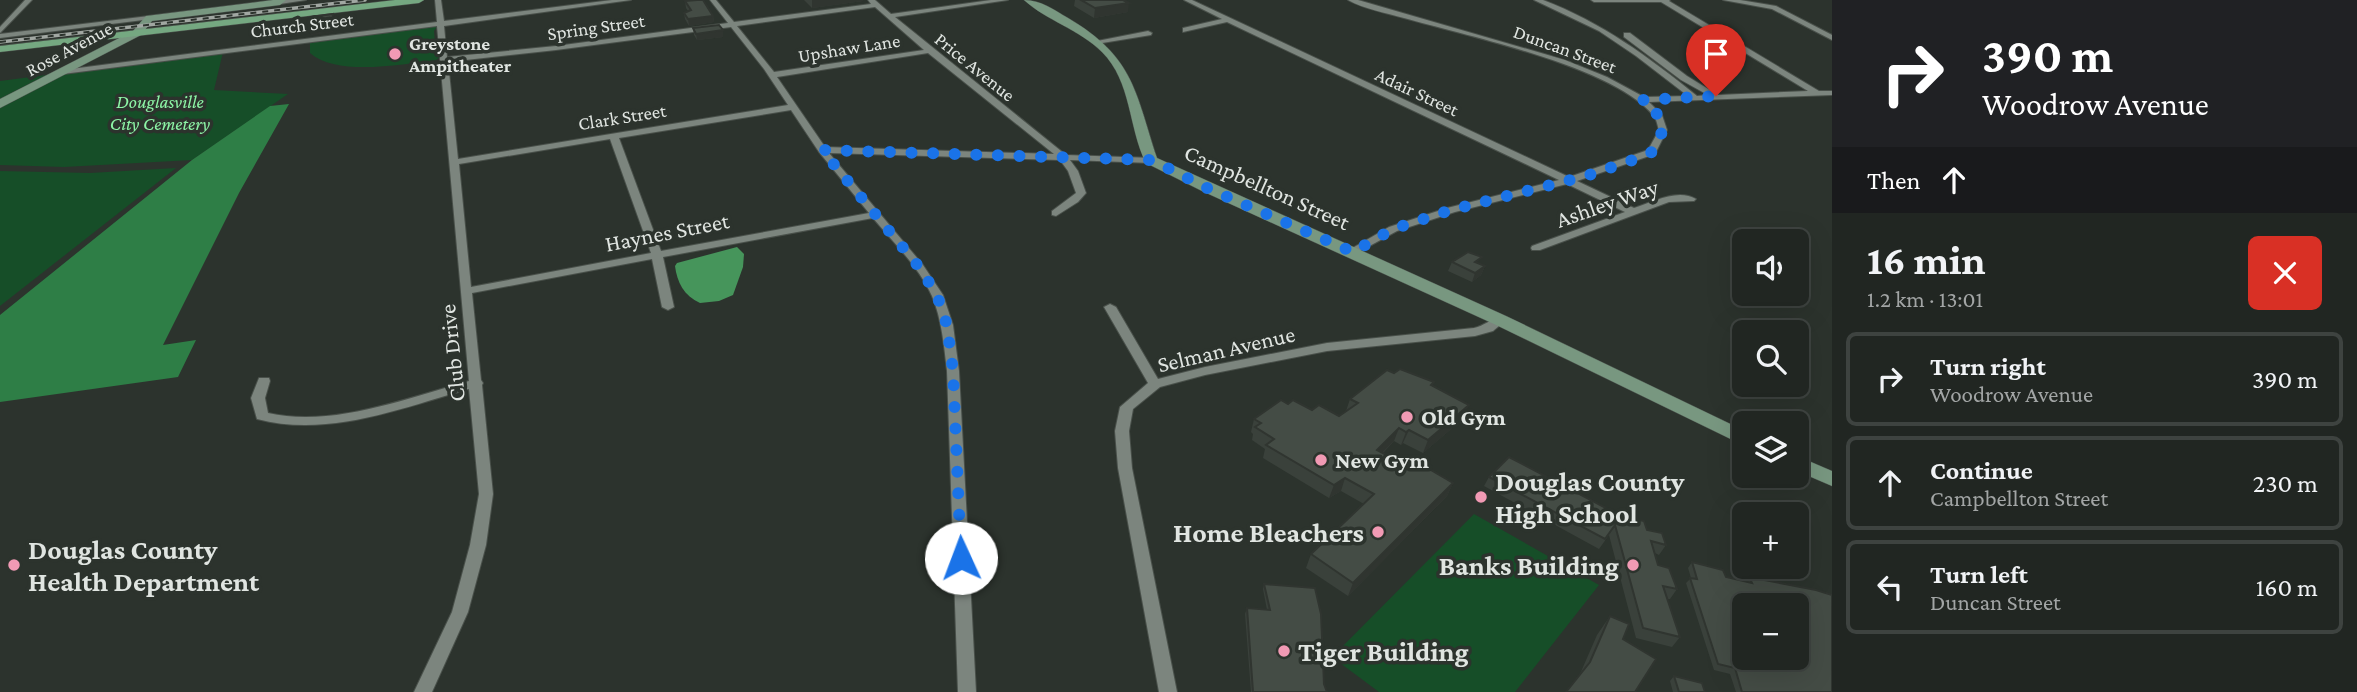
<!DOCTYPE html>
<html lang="en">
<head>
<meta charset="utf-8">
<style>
  body { margin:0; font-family:"Crimson Pro",serif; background:#2d322f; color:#f1f3f6; height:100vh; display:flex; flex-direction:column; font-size:26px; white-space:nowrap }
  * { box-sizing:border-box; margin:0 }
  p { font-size:23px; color:#a2a5a5 }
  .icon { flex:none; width:38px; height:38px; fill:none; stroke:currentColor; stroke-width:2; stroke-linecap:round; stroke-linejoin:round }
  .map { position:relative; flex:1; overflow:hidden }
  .sheet { display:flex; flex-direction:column; background:#212622; width:525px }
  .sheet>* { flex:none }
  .guide { background:#202124; color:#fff; overflow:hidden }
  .controls { position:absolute; left:1732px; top:229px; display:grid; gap:14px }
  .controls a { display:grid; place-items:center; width:77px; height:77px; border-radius:10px; background:#212622; box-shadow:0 7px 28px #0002,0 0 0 2px #3e4340; font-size:35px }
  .pin { position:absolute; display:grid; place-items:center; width:60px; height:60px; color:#fff; margin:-72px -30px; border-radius:50% 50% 50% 0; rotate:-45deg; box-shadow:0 0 7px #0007 }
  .pin .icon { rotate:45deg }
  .me { position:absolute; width:77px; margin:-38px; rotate:358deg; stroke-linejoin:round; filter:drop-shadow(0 0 5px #0008) }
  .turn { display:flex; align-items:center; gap:24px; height:147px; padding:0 35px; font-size:32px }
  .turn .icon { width:91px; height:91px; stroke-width:2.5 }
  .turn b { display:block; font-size:49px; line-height:60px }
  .then { display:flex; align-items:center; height:66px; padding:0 35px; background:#0003; gap:14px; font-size:26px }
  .round { display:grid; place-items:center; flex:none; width:74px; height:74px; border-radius:10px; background:#2d322f }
  .head { display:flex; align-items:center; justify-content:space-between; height:119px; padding:0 35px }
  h1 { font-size:42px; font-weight:700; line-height:52px }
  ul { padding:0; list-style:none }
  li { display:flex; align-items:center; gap:21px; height:94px; margin:0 14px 10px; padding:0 21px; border:4px solid #3e4340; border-radius:10px }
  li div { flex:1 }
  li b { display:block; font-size:26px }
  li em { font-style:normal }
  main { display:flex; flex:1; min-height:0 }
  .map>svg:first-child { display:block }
  .green { fill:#164e28 }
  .forest { fill:#2e7e46 }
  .water { fill:#46955b }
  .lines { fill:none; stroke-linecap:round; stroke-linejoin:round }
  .street-casing { stroke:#49504a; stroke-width:2 }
  .secondary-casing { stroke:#49504a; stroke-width:1 }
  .primary-casing { stroke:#49504a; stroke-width:1 }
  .street { fill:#7c857e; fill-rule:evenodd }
  .secondary { fill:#789780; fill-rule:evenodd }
  .primary { fill:#75a881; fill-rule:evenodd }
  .rail-casing { stroke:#a1a7a2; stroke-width:3.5 }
  .rail { stroke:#2c332d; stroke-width:2; stroke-dasharray:6; stroke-linecap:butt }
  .wall { fill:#3a413b }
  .shaded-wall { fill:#303530 }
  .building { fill:#444c45; stroke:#303530; stroke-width:2; fill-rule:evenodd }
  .route { stroke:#1a73e8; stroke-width:12; stroke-dasharray:0 21.6 }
  .poi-dot { fill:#f19ab4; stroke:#2c332d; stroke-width:2.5 }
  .labels { text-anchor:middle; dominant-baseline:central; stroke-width:7; stroke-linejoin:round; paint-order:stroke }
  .far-street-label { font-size:19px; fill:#e0e5e1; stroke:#2c332d }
  .far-poi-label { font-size:19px; font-weight:bold; fill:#e0e5e1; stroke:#2c332d; text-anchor:start }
  .far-park-label { font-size:19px; font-style:italic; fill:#8df5a6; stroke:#2c332d }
  .street-label { font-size:23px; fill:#e0e5e1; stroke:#2c332d }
  .poi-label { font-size:23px; font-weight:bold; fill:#e0e5e1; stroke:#2c332d; text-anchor:start }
  .near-poi-label { font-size:28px; font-weight:bold; fill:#e0e5e1; stroke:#2c332d; text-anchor:start }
</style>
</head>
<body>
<main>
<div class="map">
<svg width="1832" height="692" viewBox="0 0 1832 692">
  <rect width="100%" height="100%" fill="#2c332d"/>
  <!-- green -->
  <path class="green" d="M 432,26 L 437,27 L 434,31 L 436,55 L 440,57 L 436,60 C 403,64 337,77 310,53 L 310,43 L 315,41 Z
    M 223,52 L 214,90 L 288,94 L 192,160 L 64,167 L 0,165 L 0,81 Z
    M 176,168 L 0,306 L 0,171 L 90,173 Z
    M 1474,514 L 1599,585 L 1515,692 L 1379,692 L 1332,657 Z"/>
  <!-- forest -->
  <path class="forest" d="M 289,104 L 239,193 L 163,345 L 196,340 L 178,377 L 0,402 L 0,315 L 192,160 L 270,106 Z"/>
  <!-- water -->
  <path class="water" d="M 737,247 L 744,254 L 743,267 L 733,295 L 719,301 L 700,303 C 684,296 677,282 675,266 L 677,263 Z"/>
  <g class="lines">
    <defs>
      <path id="street" d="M 25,0 L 32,0 L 0,33 L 0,27 Z
        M 306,0 L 280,4 L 277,2 L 280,0 Z
        M 435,0 L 441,0 L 444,21 L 612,0 L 631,0 L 444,26 L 447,57 L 556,46 L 728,23 L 710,0 L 716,0 L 734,22 L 871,4 L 868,0 L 875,0 L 891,14 L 991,0 L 1008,0 L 895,17 L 1066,155 L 1154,158 L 1154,162 L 1151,163 L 1070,160 L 1078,171 L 1086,193 L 1078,202 L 1056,216 L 1052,215 L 1052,211 L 1076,193 L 1068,171 L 1060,160 L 829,153 L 923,265 L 943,295 L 953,325 L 959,371 L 976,692 L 958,692 L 947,371 C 944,346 942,320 932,296 C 919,267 893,242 873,218 L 663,257 L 674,307 L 668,310 L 662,307 L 652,259 L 472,293 L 481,380 L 483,383 L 482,385 L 493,494 L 486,545 L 468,612 L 432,692 L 414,692 L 452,612 L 470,545 L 479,494 L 469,389 C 401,408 328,438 257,419 L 251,398 L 259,378 L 269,378 L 270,381 L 265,398 L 268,413 C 332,428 407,398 469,381 L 437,26 L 63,74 L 59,72 L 63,70 L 437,22 ZM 875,7 L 924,50 L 774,72 L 737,26 ZM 731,27 L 764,69 L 788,105 L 458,159 L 448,62 L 556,50 ZM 928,53 L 1054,154 L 825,147 L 777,77 ZM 791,110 L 819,152 L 869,213 L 661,251 L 619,138 ZM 610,139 L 651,253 L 471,287 L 459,164 Z
        M 1184,0 L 1192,0 L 1569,177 L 1648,150 L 1659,130 C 1657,125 1657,119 1653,115 C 1612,66 1467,36 1404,18 C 1386,13 1364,9 1348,0 L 1358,0 L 1565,60 L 1607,77 L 1644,97 L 1688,96 L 1636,56 L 1599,31 L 1534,0 L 1543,0 C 1601,22 1649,57 1697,96 L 1708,95 L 1681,80 L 1624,37 L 1624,33 L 1630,33 L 1687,76 L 1718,95 L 1808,91 L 1661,2 L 1594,2 L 1591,0 L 1670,0 L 1669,1 L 1819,91 L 1832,91 L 1832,95 L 1649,102 L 1662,115 L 1667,130 L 1655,154 L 1577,181 L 1634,208 C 1652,202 1678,188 1696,199 L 1694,201 L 1669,202 L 1540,250 L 1532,250 L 1531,248 L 1532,246 L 1625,212 L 1567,184 L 1455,212 L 1397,231 L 1353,255 L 1349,254 L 1348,252 L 1349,250 L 1389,227 L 1447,208 L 1559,180 L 1227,22 L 1183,32 L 1183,28 L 1222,19 Z
        M 1723,0 L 1740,0 L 1776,6 L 1832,35 L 1832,40 L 1772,9 Z
        M 149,16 L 152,18 L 151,19 L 0,38 L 0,34 Z
        M 1148,31 L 1152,33 L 1151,35 L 1096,44 L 1092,42 Z
        M 1110,304 L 1116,307 L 1158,379 L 1205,367 L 1327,343 L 1474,328 C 1484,326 1491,319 1500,316 L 1506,320 L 1493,331 L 1475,336 L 1327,351 L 1205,375 L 1160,387 L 1133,409 L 1129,431 L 1132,468 L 1177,692 L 1159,692 L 1118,468 L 1115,431 L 1120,407 L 1148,383 L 1104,307 Z"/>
      <path id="secondary" d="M 273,0 L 286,0 L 280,5 L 152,21 L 141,35 L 0,108 L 0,99 L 133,31 L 146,16 Z
        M 1024,0 C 1041,0 1054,10 1068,18 C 1134,57 1135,91 1157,158 L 1506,316 L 1745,431 L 1745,446 L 1494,324 L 1202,191 L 1146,163 C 1128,127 1132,82 1102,52 C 1079,29 1047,21 1024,0 Z
        M 1797,456 L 1832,471 L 1832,486 L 1797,471 Z"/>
      <path id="primary" d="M 395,0 L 424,0 L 419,3 L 0,52 L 0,46 Z"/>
    </defs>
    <!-- street casing -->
    <use href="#street" class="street-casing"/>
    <!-- secondary casing -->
    <use href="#secondary" class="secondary-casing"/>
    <!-- primary casing -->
    <use href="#primary" class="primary-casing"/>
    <!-- street -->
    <use href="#street" class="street"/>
    <!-- secondary -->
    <use href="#secondary" class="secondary"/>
    <!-- primary -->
    <use href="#primary" class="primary"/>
    <defs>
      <path id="rail" d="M 0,42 L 365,0"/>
    </defs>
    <!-- rail casing -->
    <use href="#rail" class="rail-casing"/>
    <!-- rail -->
    <use href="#rail" class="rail"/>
  </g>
  <!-- wall -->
  <path class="wall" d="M 804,0 L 863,0 L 863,1 L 812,8 Z
    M 1075,0 L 1123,0 L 1128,12 L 1094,18 L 1074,6 Z
    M 685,1 L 713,16 L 714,22 L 689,26 L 685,19 L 684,13 L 688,11 L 686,8 Z
    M 693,28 L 723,37 L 697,40 L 694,35 Z
    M 1452,262 L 1479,264 L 1485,266 L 1481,275 L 1472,282 L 1448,271 Z
    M 1394,373 L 1434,382 L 1432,386 L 1464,418 L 1423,453 L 1403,443 L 1401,445 L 1394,441 L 1383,453 L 1405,465 L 1453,483 L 1447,496 L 1348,596 L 1306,568 L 1311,554 L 1364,504 L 1341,491 L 1329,498 L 1263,458 L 1265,449 L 1252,440 L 1253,434 L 1251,432 L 1254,419 L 1288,404 L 1339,416 L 1346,411 L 1350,399 Z
    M 1489,477 L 1647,530 L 1666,545 L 1659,555 L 1655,553 L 1658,565 L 1677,589 L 1670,599 L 1667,599 L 1680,637 L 1672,647 L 1636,638 L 1609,535 L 1599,549 L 1484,486 Z
    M 1692,562 L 1726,577 L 1745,582 L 1749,577 L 1832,692 L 1736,692 L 1730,674 L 1714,670 L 1686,583 L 1691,578 L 1688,568 Z
    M 1264,584 L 1324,684 L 1327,692 L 1251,692 L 1245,614 L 1247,608 L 1267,610 L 1263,589 Z
    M 1610,616 L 1623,639 L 1580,674 L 1597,635 Z
    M 1674,676 L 1705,692 L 1673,692 L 1670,681 Z"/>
  <!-- shaded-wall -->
  <path class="shaded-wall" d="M 812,0 L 863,0 L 863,1 L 812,8 Z
    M 1129,3 L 1128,12 L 1094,18 L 1095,8 Z
    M 333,14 L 335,20 L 333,32 L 311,35 L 309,28 Z
    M 713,16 L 714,22 L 689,26 L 688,19 Z
    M 723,30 L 723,37 L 697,40 L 696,34 Z
    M 1485,266 L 1481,275 L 1472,282 L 1475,273 Z
    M 1469,405 L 1464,418 L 1423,453 L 1428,440 Z
    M 1399,428 L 1394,441 L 1372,463 L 1377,450 Z
    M 1409,430 L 1403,443 L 1401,445 L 1406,432 Z
    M 1345,478 L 1341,491 L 1329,498 L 1334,485 Z
    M 1453,483 L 1447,496 L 1348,596 L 1353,583 Z"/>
  <!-- building -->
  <path class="building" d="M 697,0 L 703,0 L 713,16 L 688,19 L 684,13 L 691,10 L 685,1 Z
    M 1081,0 L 1123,0 L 1129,3 L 1095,8 Z
    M 333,14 L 331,26 L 309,28 L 311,17 Z
    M 719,25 L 723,30 L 696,34 L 693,28 Z
    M 1468,252 L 1482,257 L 1475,262 L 1485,266 L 1475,273 L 1452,262 Z
    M 1400,369 L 1434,382 L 1431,385 L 1469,405 L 1428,440 L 1409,430 L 1406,432 L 1399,428 L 1377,450 L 1405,465 L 1412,459 L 1453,483 L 1353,583 L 1311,554 L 1374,494 L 1345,478 L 1334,485 L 1266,445 L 1274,439 L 1255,427 L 1261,423 L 1254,419 L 1281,400 L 1288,404 L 1293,400 L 1312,410 L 1319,405 L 1339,416 L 1358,403 L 1350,399 L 1387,370 L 1394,373 Z
    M 1509,457 L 1621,516 L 1644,521 L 1647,530 L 1662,533 L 1666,545 L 1651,541 L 1658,565 L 1669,568 L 1677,589 L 1663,586 L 1680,637 L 1643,628 L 1615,525 L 1605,539 L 1489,477 Z
    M 1692,562 L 1723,570 L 1726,577 L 1752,583 L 1749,577 L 1816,590 L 1832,595 L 1832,692 L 1742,692 L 1735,668 L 1718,664 L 1690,578 L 1697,579 ZM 1745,606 L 1797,606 L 1797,658 L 1745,658 Z
    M 1264,584 L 1315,588 L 1321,614 L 1324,684 L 1327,692 L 1253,692 L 1247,608 L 1270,610 Z
    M 1610,616 L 1629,624 L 1623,639 L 1656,659 L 1635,692 L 1566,692 L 1590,662 Z
    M 1674,676 L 1702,683 L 1705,692 L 1679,692 Z"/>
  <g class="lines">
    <!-- route -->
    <path class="route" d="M 961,558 L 953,371 L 947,325 L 937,295 L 919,267 L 822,150 L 1152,160 L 1207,188 L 1353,252 L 1393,229 L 1451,210 L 1586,176 L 1636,159 L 1652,152 L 1663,130 L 1659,116 L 1642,100 L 1716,96"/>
  </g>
  <!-- markers -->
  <g class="poi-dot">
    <circle cx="395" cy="54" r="7"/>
    <circle cx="1407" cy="417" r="7"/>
    <circle cx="1321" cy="460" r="7"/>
    <circle cx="1481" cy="497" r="7"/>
    <circle cx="1378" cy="532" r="7"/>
    <circle cx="14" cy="565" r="7"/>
    <circle cx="1633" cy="565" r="7"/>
    <circle cx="1284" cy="651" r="7"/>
  </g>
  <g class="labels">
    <!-- far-street labels -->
    <g class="far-street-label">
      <text transform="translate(302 25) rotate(-7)">Church Street</text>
      <text transform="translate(596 27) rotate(-8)">Spring Street</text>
      <text transform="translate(849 48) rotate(-9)">Upshaw Lane</text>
      <text transform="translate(69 49) rotate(-28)">Rose Avenue</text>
      <text transform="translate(1565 49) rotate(20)">Duncan Street</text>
      <text transform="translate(975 67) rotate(39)">Price Avenue</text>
      <text transform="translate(1417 92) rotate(25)">Adair Street</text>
      <text transform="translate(622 117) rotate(-9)">Clark Street</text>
    </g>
    <!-- far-poi labels -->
    <g class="far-poi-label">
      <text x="409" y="43">Greystone<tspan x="409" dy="22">Ampitheater</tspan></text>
    </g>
    <!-- far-park labels -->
    <g class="far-park-label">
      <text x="160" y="101">Douglasville<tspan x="160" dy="22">City Cemetery</tspan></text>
    </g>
    <!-- street labels -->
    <g class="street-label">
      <text transform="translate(1267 187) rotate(24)">Campbellton Street</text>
      <text transform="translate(1607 203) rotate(-19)">Ashley Way</text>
      <text transform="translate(667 232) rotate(-11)">Haynes Street</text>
      <text transform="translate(1226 349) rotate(-13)">Selman Avenue</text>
      <text transform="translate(452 353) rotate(-96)">Club Drive</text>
    </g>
    <!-- poi labels -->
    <g class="poi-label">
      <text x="1421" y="417">Old Gym</text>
      <text x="1335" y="460">New Gym</text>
    </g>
    <!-- near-poi labels -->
    <g class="near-poi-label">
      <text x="1495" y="481">Douglas County<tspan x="1495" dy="32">High School</tspan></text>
      <text x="1364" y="532" text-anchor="end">Home Bleachers</text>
      <text x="28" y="549">Douglas County<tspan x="28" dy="32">Health Department</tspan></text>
      <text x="1619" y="565" text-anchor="end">Banks Building</text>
      <text x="1298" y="651">Tiger Building</text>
    </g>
  </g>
</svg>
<div class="controls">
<a><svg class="icon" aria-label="sound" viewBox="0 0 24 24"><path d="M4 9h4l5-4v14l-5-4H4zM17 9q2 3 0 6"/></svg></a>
<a><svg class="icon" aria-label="search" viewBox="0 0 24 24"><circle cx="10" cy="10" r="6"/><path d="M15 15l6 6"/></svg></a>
<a><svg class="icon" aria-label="layers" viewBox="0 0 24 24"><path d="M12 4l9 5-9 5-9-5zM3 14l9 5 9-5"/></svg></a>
<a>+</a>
<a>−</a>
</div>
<div class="pin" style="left:1716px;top:96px;background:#d93025"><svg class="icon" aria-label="arrive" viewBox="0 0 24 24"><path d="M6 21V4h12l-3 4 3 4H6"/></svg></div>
<svg class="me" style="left:961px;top:558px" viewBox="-20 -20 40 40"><circle r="19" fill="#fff"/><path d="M0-13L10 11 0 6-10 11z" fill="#1a73e8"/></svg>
</div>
<section class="sheet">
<div class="guide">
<div class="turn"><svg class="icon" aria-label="right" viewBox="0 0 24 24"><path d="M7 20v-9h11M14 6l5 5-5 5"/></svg><div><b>390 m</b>Woodrow Avenue</div></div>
<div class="then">Then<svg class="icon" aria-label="ahead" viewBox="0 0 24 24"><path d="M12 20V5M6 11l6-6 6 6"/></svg></div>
</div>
<div class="head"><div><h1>16 min</h1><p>1.2 km · 13:01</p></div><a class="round" style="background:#d93025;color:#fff"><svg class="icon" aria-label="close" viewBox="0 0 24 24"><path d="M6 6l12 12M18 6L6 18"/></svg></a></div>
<ul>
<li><svg class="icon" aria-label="right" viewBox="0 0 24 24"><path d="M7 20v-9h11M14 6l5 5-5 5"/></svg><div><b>Turn right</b><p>Woodrow Avenue</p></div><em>390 m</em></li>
<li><svg class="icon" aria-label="ahead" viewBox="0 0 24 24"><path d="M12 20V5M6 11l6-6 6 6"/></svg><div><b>Continue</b><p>Campbellton Street</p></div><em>230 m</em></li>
<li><svg class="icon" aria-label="left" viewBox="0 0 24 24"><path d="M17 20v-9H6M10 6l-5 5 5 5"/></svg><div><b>Turn left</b><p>Duncan Street</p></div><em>160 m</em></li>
</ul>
</section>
</main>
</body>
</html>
